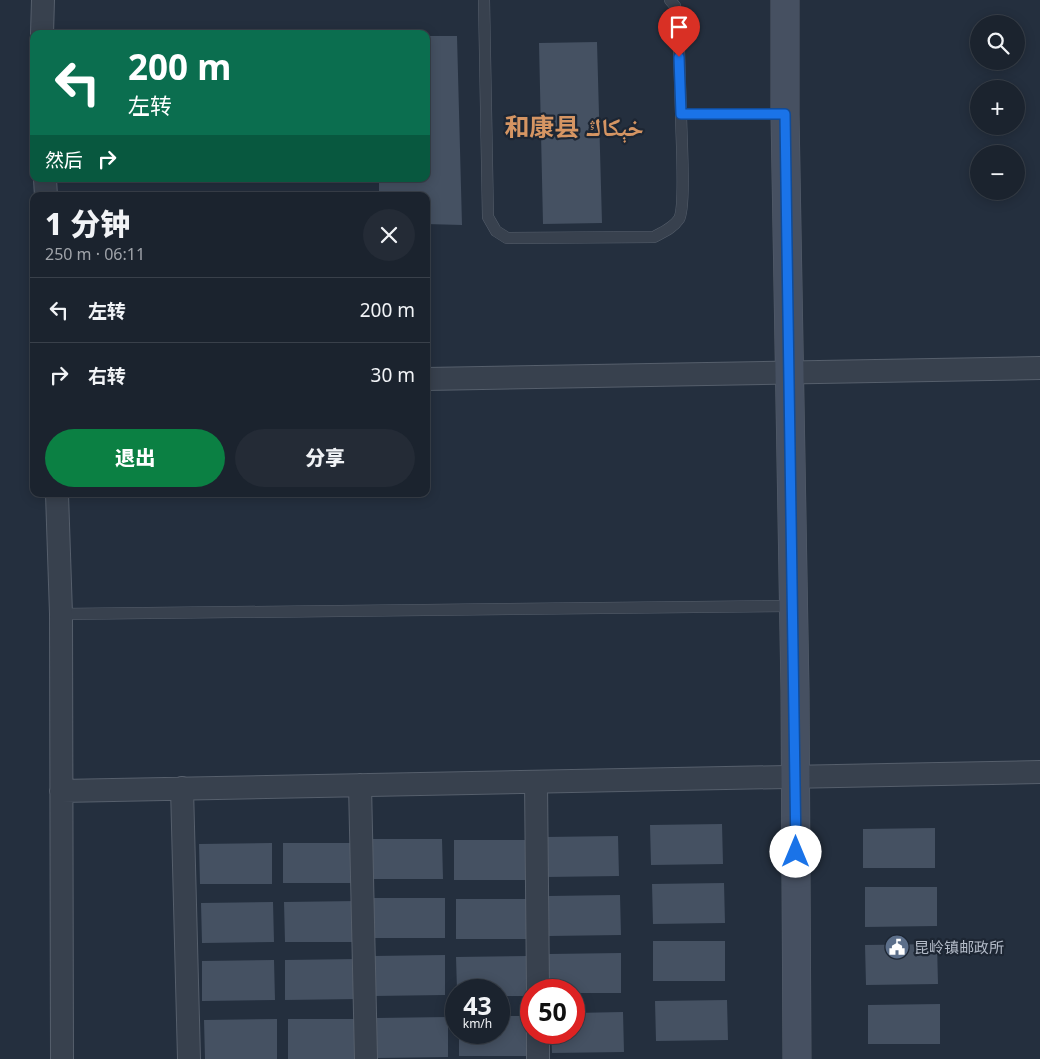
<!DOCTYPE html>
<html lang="zh">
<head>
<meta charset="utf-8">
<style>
  body { margin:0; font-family:"Noto Sans","Noto Naskh Arabic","Noto Sans SC",sans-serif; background:#242b36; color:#f1f3f6; height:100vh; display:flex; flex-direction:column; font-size:19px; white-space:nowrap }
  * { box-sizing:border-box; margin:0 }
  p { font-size:16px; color:#a0a4aa }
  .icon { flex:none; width:28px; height:28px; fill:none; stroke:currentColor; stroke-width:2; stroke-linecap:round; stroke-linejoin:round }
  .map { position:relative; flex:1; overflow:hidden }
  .side { position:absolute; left:30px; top:192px; width:400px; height:305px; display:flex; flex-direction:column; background:#1b232e; border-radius:10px; box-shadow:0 2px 12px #0003,0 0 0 1px #39404a }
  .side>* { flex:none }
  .top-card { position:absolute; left:30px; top:30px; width:400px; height:152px; border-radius:10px; box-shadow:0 2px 12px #0003,0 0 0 1px #39404a; background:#0b6e4f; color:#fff; overflow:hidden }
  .buttons { position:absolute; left:970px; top:15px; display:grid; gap:10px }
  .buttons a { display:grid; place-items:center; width:55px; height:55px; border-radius:50%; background:#1b232e; box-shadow:0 2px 12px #0003,0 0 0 1px #39404a; font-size:25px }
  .speed { position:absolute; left:445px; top:979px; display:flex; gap:10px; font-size:25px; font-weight:700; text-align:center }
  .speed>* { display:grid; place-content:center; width:65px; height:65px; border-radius:50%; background:#1b232e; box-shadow:0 2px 12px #0003,0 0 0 1px #39404a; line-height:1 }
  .speed small { font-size:12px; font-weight:400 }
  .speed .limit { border:8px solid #d22; background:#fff; color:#111 }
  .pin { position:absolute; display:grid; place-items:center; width:42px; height:42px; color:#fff; margin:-51px -21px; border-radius:50% 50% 50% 0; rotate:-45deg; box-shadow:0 0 5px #0007 }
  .pin .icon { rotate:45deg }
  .me { position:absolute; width:55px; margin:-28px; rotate:0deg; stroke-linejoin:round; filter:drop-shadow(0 0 4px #0008) }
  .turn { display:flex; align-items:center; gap:18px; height:105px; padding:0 15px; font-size:22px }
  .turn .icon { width:65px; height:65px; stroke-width:2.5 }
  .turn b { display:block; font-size:35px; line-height:42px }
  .then { display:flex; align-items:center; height:48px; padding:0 15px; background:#0003; gap:10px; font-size:19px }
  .round { display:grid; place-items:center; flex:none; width:52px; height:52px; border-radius:26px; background:#242b36 }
  .summary { display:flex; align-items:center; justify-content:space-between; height:85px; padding:0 15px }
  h1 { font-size:30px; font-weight:800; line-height:38px }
  .cta { display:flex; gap:10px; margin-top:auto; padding:10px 15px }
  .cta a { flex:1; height:58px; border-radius:30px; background:#0b8043; color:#fff; font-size:20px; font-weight:800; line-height:58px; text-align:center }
  .cta a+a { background:#242b36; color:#f1f3f6 }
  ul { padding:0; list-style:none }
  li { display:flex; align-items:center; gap:15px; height:65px; padding:0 15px; border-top:1px solid #39404a }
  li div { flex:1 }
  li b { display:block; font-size:19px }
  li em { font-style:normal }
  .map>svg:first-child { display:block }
  .building { fill:#455162 }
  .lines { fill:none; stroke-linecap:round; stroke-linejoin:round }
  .service-casing { stroke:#565f6c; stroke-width:12 }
  .minor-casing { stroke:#565f6c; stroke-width:24 }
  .secondary-casing { stroke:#565f6c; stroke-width:29 }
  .service { stroke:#38414e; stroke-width:11 }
  .minor { stroke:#38414e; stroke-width:22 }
  .secondary { stroke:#465061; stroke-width:28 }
  .route-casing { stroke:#114b97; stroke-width:12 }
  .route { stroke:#1a73e8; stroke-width:9 }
  .labels { text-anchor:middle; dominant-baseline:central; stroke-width:4.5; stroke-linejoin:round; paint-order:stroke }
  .poi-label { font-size:15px; fill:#b4bcc9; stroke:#1d2633; text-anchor:start }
  .town-label { font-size:25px; font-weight:bold; fill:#d59563; stroke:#1d2633 }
</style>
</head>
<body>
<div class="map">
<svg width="1040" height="1059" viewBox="0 0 1040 1059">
  <rect width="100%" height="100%" fill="#242f3e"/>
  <!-- building -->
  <path class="building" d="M 426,36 L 457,36 L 462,225 L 426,224 L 426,196 L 379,196 L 379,179 L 426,179 Z
    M 597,42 L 602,223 L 543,224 L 539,43 Z
    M 722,824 L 723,864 L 651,865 L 650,825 Z
    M 935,828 L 935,868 L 863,868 L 863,829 Z
    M 618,836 L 619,876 L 547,877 L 546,837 Z
    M 370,839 L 442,839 L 443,879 L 371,879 Z
    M 454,840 L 526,840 L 526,880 L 454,880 Z
    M 272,843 L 272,884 L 200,884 L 199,844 Z
    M 283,843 L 355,843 L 355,883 L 283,883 Z
    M 724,883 L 725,923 L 653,924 L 652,884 Z
    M 865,887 L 937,887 L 937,926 L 865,927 Z
    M 620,895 L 621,935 L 549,936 L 548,896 Z
    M 373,898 L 445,898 L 445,938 L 373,938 Z
    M 456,899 L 528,899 L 529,939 L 456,939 Z
    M 357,901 L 357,942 L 285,942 L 284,902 Z
    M 273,902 L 274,942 L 202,943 L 201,903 Z
    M 653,941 L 725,941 L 725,981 L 653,981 Z
    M 937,944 L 938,984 L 866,985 L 865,945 Z
    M 621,953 L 621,993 L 574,993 L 574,990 L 549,990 L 549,954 Z
    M 445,955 L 445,995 L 374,996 L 373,956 Z
    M 528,956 L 529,996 L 499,996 L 499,990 L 457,990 L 456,957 Z
    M 357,959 L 358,999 L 285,1000 L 285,960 Z
    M 274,960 L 275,1000 L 202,1001 L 202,961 Z
    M 727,1000 L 728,1040 L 656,1041 L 655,1001 Z
    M 940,1004 L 940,1044 L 868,1044 L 868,1005 Z
    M 623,1012 L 624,1052 L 552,1053 L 551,1032 L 574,1032 L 574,1013 Z
    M 499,1016 L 531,1016 L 531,1056 L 459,1056 L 459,1032 L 499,1032 Z
    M 448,1017 L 448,1057 L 376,1058 L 376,1018 Z
    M 277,1019 L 277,1059 L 205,1059 L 204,1020 Z
    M 288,1019 L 360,1019 L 360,1059 L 288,1059 Z"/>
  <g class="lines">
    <defs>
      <path id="service" d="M 484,0 L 488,217 L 496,231 L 507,238 L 654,237 C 663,232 673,228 679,219 C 686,207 681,132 681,114 L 785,114
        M 670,0 L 675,6 L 678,18 L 681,114
        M 61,614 L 794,606"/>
      <path id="minor" d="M 42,34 L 43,0
        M 45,179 L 46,196
        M 426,379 L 1040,368
        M 57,494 L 61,614 L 62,1059
        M 536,782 L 538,990
        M 360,785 L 366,1059
        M 182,788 L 189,1059
        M 61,791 L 1040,772
        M 538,1032 L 538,1059"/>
      <path id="secondary" d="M 785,0 L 785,114 L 795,691 L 797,1059"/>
    </defs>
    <!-- service casing -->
    <use href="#service" class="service-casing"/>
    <!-- minor casing -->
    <use href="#minor" class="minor-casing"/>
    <!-- secondary casing -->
    <use href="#secondary" class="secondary-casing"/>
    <!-- service -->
    <use href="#service" class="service"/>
    <!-- minor -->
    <use href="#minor" class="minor"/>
    <!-- secondary -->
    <use href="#secondary" class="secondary"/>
  </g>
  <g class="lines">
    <defs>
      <path id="route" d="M 679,57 L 681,114 L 785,114 L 796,852"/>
    </defs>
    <!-- route casing -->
    <use href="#route" class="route-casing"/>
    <!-- route -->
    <use href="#route" class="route"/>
  </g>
  <!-- icons -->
  <defs>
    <symbol id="civic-disc" viewBox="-11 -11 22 22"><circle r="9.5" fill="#5c6f8a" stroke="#1d2633"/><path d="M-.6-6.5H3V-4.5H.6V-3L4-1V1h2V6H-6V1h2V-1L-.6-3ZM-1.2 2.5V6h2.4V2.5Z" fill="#fff"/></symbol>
  </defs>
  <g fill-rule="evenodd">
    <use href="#civic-disc" x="883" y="933" width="28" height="28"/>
  </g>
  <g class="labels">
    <!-- poi labels -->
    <g class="poi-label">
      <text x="914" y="947">昆岭镇邮政所</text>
    </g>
    <!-- town labels -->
    <g class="town-label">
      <text x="574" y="126">和康县 خېكاڭ</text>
    </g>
  </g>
</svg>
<div class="buttons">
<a><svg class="icon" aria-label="search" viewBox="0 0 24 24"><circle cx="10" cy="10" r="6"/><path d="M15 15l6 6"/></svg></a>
<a>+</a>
<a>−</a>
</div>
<div class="speed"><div>43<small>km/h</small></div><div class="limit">50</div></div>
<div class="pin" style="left:679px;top:57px;background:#d93025"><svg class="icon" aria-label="arrive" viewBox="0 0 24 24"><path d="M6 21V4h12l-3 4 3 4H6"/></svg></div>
<svg class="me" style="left:796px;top:852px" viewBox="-20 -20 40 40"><circle r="19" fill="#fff"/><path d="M0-13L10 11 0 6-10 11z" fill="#1a73e8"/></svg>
<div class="top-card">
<div class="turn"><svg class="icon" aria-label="left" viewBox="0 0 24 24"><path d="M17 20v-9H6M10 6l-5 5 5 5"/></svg><div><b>200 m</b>左转</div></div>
<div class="then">然后<svg class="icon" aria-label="right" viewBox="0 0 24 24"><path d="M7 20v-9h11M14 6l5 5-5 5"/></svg></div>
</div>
<section class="side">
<div class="summary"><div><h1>1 分钟</h1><p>250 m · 06:11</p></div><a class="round"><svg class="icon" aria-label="close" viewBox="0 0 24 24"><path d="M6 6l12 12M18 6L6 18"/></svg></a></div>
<ul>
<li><svg class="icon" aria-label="left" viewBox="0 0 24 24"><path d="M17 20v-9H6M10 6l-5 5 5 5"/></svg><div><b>左转</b></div><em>200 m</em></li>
<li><svg class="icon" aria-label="right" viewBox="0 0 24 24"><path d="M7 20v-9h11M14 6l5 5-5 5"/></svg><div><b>右转</b></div><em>30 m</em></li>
</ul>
<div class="cta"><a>退出</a><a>分享</a></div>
</section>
</div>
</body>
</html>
